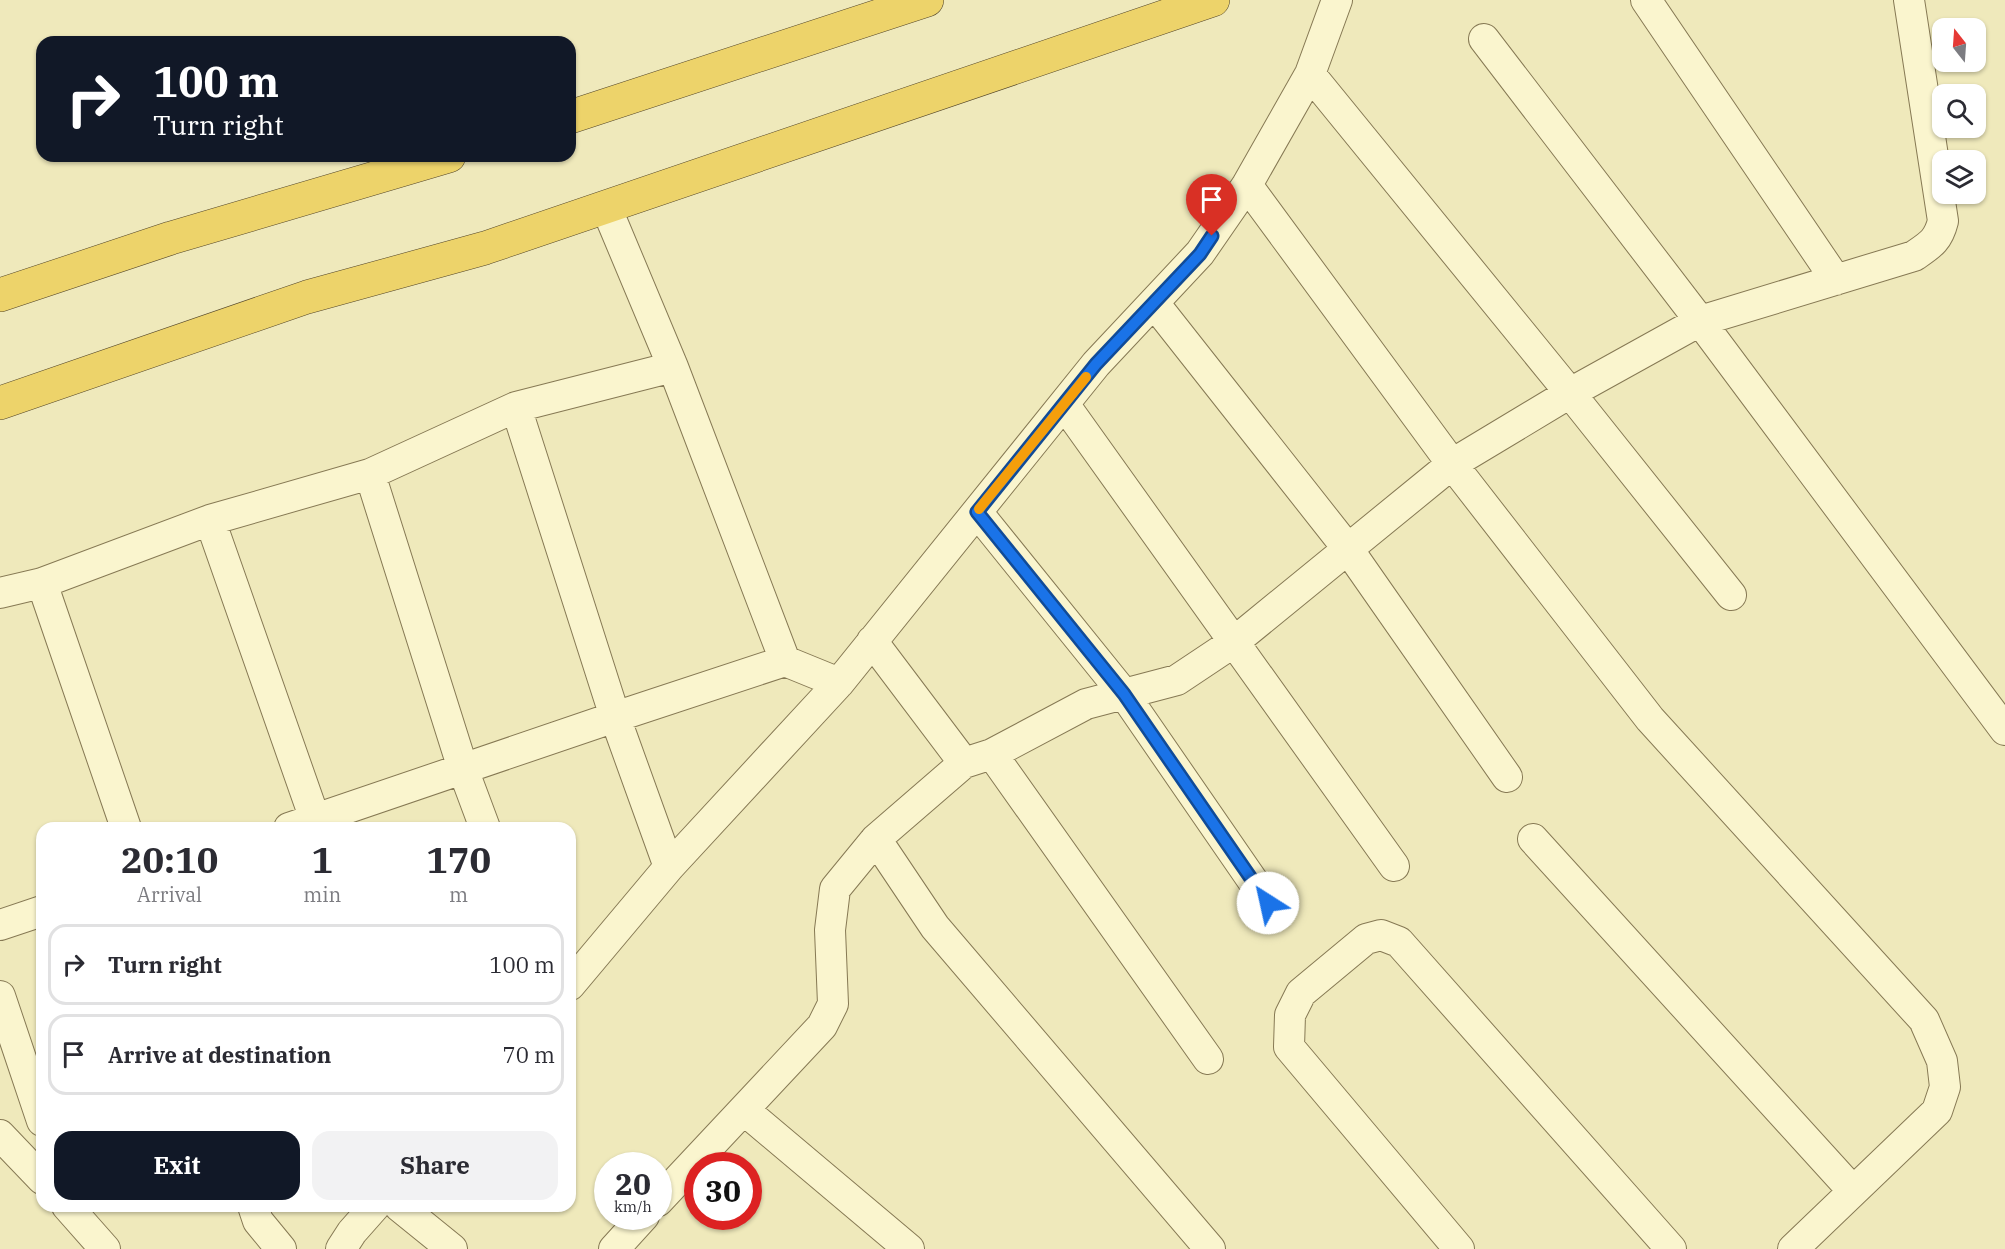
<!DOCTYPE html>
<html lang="en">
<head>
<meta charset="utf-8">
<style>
  body { margin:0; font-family:"IBM Plex Serif",serif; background:#f2f2f3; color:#2b2b33; height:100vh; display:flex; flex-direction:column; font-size:22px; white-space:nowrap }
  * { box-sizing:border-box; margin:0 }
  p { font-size:20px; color:#7c7c81 }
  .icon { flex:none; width:33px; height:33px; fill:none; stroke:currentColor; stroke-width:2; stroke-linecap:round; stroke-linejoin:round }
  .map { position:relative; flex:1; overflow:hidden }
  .details { position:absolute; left:36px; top:822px; width:540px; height:390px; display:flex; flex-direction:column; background:#fff; border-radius:18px; box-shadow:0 2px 4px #0004 }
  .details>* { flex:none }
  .hud { position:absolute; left:36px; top:36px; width:540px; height:126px; border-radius:18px; box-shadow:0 2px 4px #0004; background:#111827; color:#fff; overflow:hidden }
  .needle { width:39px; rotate:343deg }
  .buttons { position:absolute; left:1932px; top:18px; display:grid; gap:12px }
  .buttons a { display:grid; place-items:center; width:54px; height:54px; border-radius:12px; background:#fff; box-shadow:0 2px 4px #0004; font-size:30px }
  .speed { position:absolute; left:594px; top:1152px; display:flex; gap:12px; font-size:30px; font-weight:700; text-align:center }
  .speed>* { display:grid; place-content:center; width:78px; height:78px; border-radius:50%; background:#fff; box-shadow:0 2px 4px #0004; line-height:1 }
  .speed small { font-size:15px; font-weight:400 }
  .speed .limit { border:9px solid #d22; background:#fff; color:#111 }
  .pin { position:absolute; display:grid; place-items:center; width:51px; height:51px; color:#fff; margin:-62px -26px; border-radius:50% 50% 50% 0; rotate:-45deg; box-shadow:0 0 6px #0007 }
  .pin .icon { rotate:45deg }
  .me { position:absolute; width:66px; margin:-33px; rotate:325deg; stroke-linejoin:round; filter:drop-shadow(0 0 4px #0008) }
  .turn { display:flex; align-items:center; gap:21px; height:126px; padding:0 18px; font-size:27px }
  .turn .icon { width:78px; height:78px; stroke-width:2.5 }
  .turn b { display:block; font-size:42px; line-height:51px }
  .eta { display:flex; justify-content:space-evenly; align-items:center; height:102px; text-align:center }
  .eta b { font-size:36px; font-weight:700; line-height:42px }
  .cta { display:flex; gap:12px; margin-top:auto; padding:12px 18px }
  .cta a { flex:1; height:69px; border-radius:18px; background:#111827; color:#fff; font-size:24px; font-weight:700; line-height:69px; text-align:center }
  .cta a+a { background:#f2f2f3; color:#2b2b33 }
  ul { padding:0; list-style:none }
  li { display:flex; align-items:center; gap:18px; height:81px; margin:0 12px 9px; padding:0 6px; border:3px solid #e1e1e2; border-radius:18px }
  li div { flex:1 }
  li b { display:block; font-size:22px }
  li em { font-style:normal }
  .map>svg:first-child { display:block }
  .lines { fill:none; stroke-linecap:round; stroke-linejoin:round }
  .minor-casing { stroke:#867954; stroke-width:32 }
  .trunk-casing { stroke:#534529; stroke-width:34 }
  .minor { stroke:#faf5ce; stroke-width:30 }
  .trunk { stroke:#edd36a; stroke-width:33 }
  .route-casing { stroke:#114b97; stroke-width:15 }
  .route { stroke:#1a73e8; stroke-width:10 }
  .slow { stroke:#f59e0b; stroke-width:10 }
</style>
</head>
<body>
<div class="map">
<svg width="2005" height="1249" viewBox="0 0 2005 1249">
  <rect width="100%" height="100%" fill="#efe9bb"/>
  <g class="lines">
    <defs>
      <path id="minor" d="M 1646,0 L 1836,280
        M 1484,39 L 1700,321 L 2005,730
        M 1310,74 L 1570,393 L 1731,595
        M 1247,185 L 1452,464 L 1650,719 L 1924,1020 L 1942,1061 L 1945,1087 L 1937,1111 L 1793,1249
        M 606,207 L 673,367
        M 1154,303 L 1348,549 L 1507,777
        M 1064,404 L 1394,866
        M 516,407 L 615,717 L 669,867
        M 370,474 L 463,769 L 485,828
        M 977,512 L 1124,694 L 1268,903
        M 210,520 L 318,828
        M 42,583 L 126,828
        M 0,593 L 42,583 L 210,520 L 370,474 L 516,407 L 673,367 L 785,661
        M 872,641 L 964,763
        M 992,754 L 1208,1059
        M 289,828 L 615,717 L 785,661 L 839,683
        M 876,839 L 935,927 L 1210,1249
        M 1533,839 L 1853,1191
        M 0,925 L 42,911
        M 570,985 L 669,867 L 839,683 L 1096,364 L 1200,253 L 1247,185 L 1310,74 L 1337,0
        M 0,996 L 42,1121
        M 744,1110 L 909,1249
        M 0,1135 L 42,1179
        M 658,1201 L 822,1026 L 833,1004 L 830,930 L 835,889 L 876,839 L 964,763 L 992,754 L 1086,704 L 1177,680 L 1234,642 L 1452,464 L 1570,393 L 1700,321 L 1914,256 C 1930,245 1938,241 1943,221 L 1909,0
        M 67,1206 L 105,1249
        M 253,1206 L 258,1221 L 281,1249
        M 399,1206 L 452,1249
        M 341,1249 L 352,1232 L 375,1206
        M 614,1249 L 644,1216
        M 1459,1249 L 1289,1047 L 1290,1015 L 1301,993 L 1366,939 L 1381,935 L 1399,942 L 1671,1249"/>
      <path id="trunk" d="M 570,117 L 927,0
        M 0,295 L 171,238 L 449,156
        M 0,403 L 307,297 L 485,248 L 1213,0"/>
    </defs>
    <!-- minor casing -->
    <use href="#minor" class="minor-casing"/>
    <!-- trunk casing -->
    <use href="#trunk" class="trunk-casing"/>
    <!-- minor -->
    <use href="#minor" class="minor"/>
    <!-- trunk -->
    <use href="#trunk" class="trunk"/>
  </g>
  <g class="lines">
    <defs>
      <path id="route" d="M 1212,236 L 1200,254 L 1096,364 L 977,512 L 1124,694 L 1268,903"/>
    </defs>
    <!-- route casing -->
    <use href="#route" class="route-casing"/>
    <!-- route -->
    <use href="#route" class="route"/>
    <!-- slow -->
    <path class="slow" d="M 979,509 L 1086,377"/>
  </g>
</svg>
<div class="buttons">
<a><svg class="needle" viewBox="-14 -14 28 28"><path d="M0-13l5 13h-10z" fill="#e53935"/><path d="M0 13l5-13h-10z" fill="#7c7c81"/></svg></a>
<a><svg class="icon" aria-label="search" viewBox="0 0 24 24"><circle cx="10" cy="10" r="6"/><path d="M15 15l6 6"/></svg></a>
<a><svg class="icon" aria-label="layers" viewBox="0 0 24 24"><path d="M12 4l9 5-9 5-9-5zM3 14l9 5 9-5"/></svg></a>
</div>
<div class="speed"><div>20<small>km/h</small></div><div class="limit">30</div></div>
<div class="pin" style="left:1212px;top:236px;background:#d93025"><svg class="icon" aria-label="arrive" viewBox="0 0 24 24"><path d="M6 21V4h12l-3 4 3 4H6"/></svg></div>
<svg class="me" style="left:1268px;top:903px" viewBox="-20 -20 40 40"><circle r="19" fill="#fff"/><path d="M0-13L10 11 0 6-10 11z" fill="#1a73e8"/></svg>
<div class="hud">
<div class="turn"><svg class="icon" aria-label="right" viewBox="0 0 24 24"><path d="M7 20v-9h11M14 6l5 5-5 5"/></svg><div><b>100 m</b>Turn right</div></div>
</div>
<section class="details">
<div class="eta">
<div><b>20:10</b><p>Arrival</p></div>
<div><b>1</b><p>min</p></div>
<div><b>170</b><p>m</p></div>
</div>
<ul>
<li><svg class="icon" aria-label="right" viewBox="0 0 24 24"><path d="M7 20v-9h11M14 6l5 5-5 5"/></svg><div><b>Turn right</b></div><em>100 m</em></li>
<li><svg class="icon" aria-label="arrive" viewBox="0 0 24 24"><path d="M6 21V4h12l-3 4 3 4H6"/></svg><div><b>Arrive at destination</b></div><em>70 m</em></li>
</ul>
<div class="cta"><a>Exit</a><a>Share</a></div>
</section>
</div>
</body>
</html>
